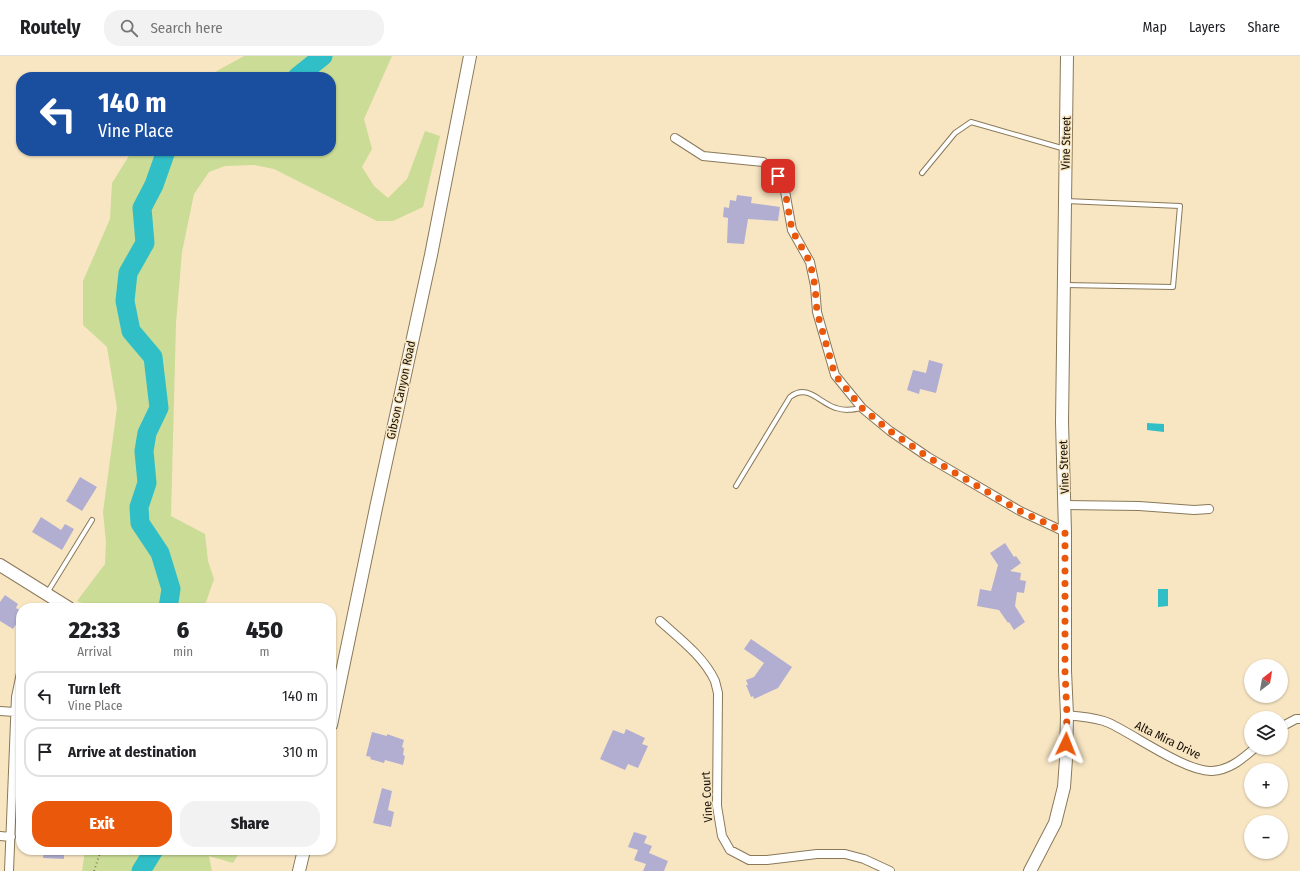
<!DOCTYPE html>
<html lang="en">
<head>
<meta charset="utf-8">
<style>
  body { margin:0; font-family:"Fira Sans Condensed",sans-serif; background:#f2f2f2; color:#202124; height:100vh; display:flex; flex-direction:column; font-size:15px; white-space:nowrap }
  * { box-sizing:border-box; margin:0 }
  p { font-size:13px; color:#757577 }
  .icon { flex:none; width:22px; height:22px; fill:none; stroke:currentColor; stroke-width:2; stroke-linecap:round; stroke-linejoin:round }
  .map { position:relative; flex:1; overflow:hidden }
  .drawer { position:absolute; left:16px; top:547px; width:320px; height:252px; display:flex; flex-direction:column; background:#fff; border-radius:16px; box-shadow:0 1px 3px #0004 }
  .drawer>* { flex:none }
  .banner { position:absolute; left:16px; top:16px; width:320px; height:84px; border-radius:16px; box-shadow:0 1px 3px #0004; background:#1a4fa0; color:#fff; overflow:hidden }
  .needle { width:26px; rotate:31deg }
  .buttons { position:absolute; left:1244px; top:603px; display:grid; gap:8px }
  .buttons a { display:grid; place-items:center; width:44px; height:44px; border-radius:50%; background:#fff; box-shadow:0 1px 3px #0004; font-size:20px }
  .pin { position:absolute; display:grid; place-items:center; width:34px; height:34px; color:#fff; margin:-17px; border-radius:8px; box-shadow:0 2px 6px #0006 }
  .me { position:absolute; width:44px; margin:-22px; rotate:2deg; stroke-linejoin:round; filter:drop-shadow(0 0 3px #0008) }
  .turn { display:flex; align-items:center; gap:14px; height:84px; padding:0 16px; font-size:18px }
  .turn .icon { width:52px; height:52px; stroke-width:2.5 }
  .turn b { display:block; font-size:28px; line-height:34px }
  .eta { display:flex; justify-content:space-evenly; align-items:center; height:68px; text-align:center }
  .eta b { font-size:24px; font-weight:800; line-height:28px }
  .action { display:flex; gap:8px; margin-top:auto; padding:8px 16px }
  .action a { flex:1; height:46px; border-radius:16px; background:#ea580c; color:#fff; font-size:16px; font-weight:800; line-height:46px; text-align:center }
  .action a+a { background:#f2f2f2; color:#202124 }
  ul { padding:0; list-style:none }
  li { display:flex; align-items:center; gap:12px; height:50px; margin:0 8px 6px; padding:0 8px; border:2px solid #e0e0e0; border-radius:16px }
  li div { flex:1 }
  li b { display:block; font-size:15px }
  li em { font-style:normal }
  header { display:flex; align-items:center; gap:24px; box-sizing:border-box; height:56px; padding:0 20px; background:#fff; border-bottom:1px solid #e0e0e0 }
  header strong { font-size:19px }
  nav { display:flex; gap:22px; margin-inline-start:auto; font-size:14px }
  .search { width:280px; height:36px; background:#f2f2f2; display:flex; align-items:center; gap:10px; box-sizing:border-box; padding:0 14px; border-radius:16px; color:#757577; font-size:15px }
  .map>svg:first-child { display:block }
  .green { fill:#cadc95 }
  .water { fill:#30bec7 }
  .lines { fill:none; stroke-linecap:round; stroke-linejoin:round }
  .river { stroke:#30bec7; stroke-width:19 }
  .building { fill:#b1aed1 }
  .lane-casing { stroke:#897959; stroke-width:6 }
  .street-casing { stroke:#897959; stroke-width:10 }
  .secondary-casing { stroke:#897959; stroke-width:14 }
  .path { stroke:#8d8069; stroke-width:2; stroke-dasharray:1 3; stroke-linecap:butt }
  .lane { stroke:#fff; stroke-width:4 }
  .street { stroke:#fff; stroke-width:8 }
  .secondary { stroke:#fff; stroke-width:12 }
  .route { stroke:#ea580c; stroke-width:7; stroke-dasharray:0 12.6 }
  .labels { text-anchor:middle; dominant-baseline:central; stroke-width:3; stroke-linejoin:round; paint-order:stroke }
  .street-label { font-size:12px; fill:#140e04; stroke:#f8e6c3 }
</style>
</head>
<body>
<header>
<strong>Routely</strong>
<div class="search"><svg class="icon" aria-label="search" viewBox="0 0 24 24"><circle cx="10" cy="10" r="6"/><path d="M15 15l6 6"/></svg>Search here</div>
<nav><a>Map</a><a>Layers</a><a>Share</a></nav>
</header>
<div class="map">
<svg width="1300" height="815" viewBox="0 0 1300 815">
  <rect width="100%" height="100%" fill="#f8e6c3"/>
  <!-- green -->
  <path class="green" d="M 244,0 L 392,0 L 364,63 L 372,93 L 362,111 L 374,130 L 388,142 L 407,123 L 425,75 L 440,80 L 423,151 L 393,165 L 377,165 L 274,113 L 254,109 L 225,110 L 209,116 L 194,138 L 182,196 L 176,267 L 171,460 L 205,478 L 208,505 L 214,523 L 204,552 L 94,552 L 77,545 L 105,508 L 106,486 L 103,456 L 117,352 L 107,291 L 83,269 L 83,225 L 110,163 L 112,127 L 132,95 L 331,95 L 331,21 L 212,21 L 215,16 Z
    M 85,794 L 241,794 L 233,807 L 209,800 L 212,815 L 82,815 Z"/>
  <!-- water -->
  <path class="water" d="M 1147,367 L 1164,368 L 1164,376 L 1147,374 Z
    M 1158,533 L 1168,533 L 1168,550 L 1158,551 Z"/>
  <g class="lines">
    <!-- river -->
    <path class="river" d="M 297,21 L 323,0
      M 166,95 L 154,129 L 142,152 L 145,187 L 128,217 L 125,245 L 131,275 L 153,301 L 159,352 L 147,377 L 144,395 L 147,427 L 139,451 L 140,467 L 160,497 L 171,533 L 168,552
      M 141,815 L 154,794"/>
  </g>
  <!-- building -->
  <path class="building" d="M 737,139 L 752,141 L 751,147 L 780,151 L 778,165 L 748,163 L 744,188 L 727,187 L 728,162 L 723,161 L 724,151 L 729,152 L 730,144 L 736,145 Z
    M 929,304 L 943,308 L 936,337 L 920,333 L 919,338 L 907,334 L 913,314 L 926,317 Z
    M 80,421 L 97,431 L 82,455 L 66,445 Z
    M 41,461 L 61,474 L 65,468 L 74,473 L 62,494 L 32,476 Z
    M 1005,487 L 1014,501 L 1016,500 L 1021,507 L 1010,515 L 1021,517 L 1020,524 L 1026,525 L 1024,537 L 1017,536 L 1015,550 L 1025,566 L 1014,574 L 1009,566 L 1008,567 L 999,554 L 977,550 L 980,533 L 991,535 L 998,509 L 990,497 Z
    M 5,539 L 18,548 L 16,552 L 21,555 L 21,561 L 13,573 L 0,565 L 0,546 Z
    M 751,583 L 792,611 L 778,632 L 754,643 L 753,640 L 751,641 L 746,629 L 748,629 L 746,624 L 754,621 L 764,607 L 744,593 Z
    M 626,673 L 645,682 L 642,688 L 648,690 L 638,712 L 628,708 L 625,714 L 600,703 L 613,674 L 624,678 Z
    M 372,676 L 387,680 L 387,678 L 404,684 L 402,691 L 404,692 L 403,699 L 405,700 L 403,709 L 385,704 L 384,707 L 370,703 L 371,701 L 366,700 Z
    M 382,732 L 392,735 L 388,754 L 394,756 L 391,771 L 373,767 Z
    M 634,776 L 647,780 L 644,787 L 652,790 L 649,797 L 668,805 L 664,815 L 643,815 L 646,808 L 634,804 L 638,794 L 628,791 Z
    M 44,794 L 64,794 L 64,803 L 43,802 Z"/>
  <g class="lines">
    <defs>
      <path id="lane" d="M 922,117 L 955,77 L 971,66 L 1065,93
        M 1065,229 L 1173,231 L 1180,150 L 1066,145
        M 736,430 L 790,341 C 808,327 819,347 836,352 C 845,355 852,354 861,352
        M 47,537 L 92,464"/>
      <path id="street" d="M 675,82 L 703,100 L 763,106 L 779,121 L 785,135 L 792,174 L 810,206 L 815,230 L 817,256 L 835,319 L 862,352 L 890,375 L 928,401 L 1020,455 L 1065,476
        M 1065,449 L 1139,450 L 1194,454 L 1209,453
        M 660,565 C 679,582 704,601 715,625 C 716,629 717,633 718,637 L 717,750 L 722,780 L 730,794 L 749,804 L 767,804 L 817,798 L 845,798 L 864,803 L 890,815
        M 0,655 L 15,656
        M 1067,659 C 1081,661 1096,661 1109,667 C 1135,679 1186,716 1212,715 C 1230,714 1242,703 1255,692
        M 1281,671 L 1296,663 L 1300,663
        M 0,780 L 11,781
        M 9,815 L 16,641 L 21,617"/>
      <path id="secondary" d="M 0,509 L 69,552
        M 331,669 L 376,452 L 431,199 L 470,0
        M 299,815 L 304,794
        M 1030,815 L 1055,767 L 1064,731 L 1066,703 L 1067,659 L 1065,615 L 1065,476 L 1062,366 L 1067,0"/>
    </defs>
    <!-- lane casing -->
    <use href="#lane" class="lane-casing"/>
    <!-- street casing -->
    <use href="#street" class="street-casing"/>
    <!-- secondary casing -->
    <use href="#secondary" class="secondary-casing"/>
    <!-- path -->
    <path class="path" d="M 94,815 L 101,794"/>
    <!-- lane -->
    <use href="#lane" class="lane"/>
    <!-- street -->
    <use href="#street" class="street"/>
    <!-- secondary -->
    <use href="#secondary" class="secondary"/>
  </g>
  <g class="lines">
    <!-- route -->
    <path class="route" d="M 778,120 L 785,135 L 792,174 L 810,206 L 815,230 L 817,256 L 835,319 L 862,352 L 890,375 L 928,401 L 1020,455 L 1065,476 L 1065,615 L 1067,659 L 1066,688"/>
  </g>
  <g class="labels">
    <!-- street labels -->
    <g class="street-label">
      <text transform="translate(1066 87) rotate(-89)">Vine Street</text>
      <text transform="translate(401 334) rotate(-78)">Gibson Canyon Road</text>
      <text transform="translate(1064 411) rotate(-92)">Vine Street</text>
      <text transform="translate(1168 684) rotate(26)">Alta Mira Drive</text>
      <text transform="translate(707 741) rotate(-93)">Vine Court</text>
    </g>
  </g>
</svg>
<div class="buttons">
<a><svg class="needle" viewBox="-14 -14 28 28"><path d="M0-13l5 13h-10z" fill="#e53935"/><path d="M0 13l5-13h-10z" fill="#757577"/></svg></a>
<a><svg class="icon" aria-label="layers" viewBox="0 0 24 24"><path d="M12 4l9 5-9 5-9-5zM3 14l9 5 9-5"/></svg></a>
<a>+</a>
<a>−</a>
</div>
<div class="pin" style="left:778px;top:120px;background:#d93025"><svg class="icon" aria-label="arrive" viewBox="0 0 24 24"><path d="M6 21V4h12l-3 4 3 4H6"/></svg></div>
<svg class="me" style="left:1066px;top:688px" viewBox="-20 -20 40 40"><path d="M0-17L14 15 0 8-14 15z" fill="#ea580c" stroke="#fff" stroke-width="4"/></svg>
<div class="banner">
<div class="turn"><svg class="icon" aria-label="left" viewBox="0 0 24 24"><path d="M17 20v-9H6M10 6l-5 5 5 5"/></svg><div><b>140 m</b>Vine Place</div></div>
</div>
<section class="drawer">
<div class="eta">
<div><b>22:33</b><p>Arrival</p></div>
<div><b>6</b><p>min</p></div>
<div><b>450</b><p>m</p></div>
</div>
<ul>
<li><svg class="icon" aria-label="left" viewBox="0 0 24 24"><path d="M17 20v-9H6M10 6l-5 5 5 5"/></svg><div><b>Turn left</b><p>Vine Place</p></div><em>140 m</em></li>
<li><svg class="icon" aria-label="arrive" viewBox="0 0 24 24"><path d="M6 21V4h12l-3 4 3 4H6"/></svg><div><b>Arrive at destination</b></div><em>310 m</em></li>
</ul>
<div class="action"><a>Exit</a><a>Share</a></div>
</section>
</div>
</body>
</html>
